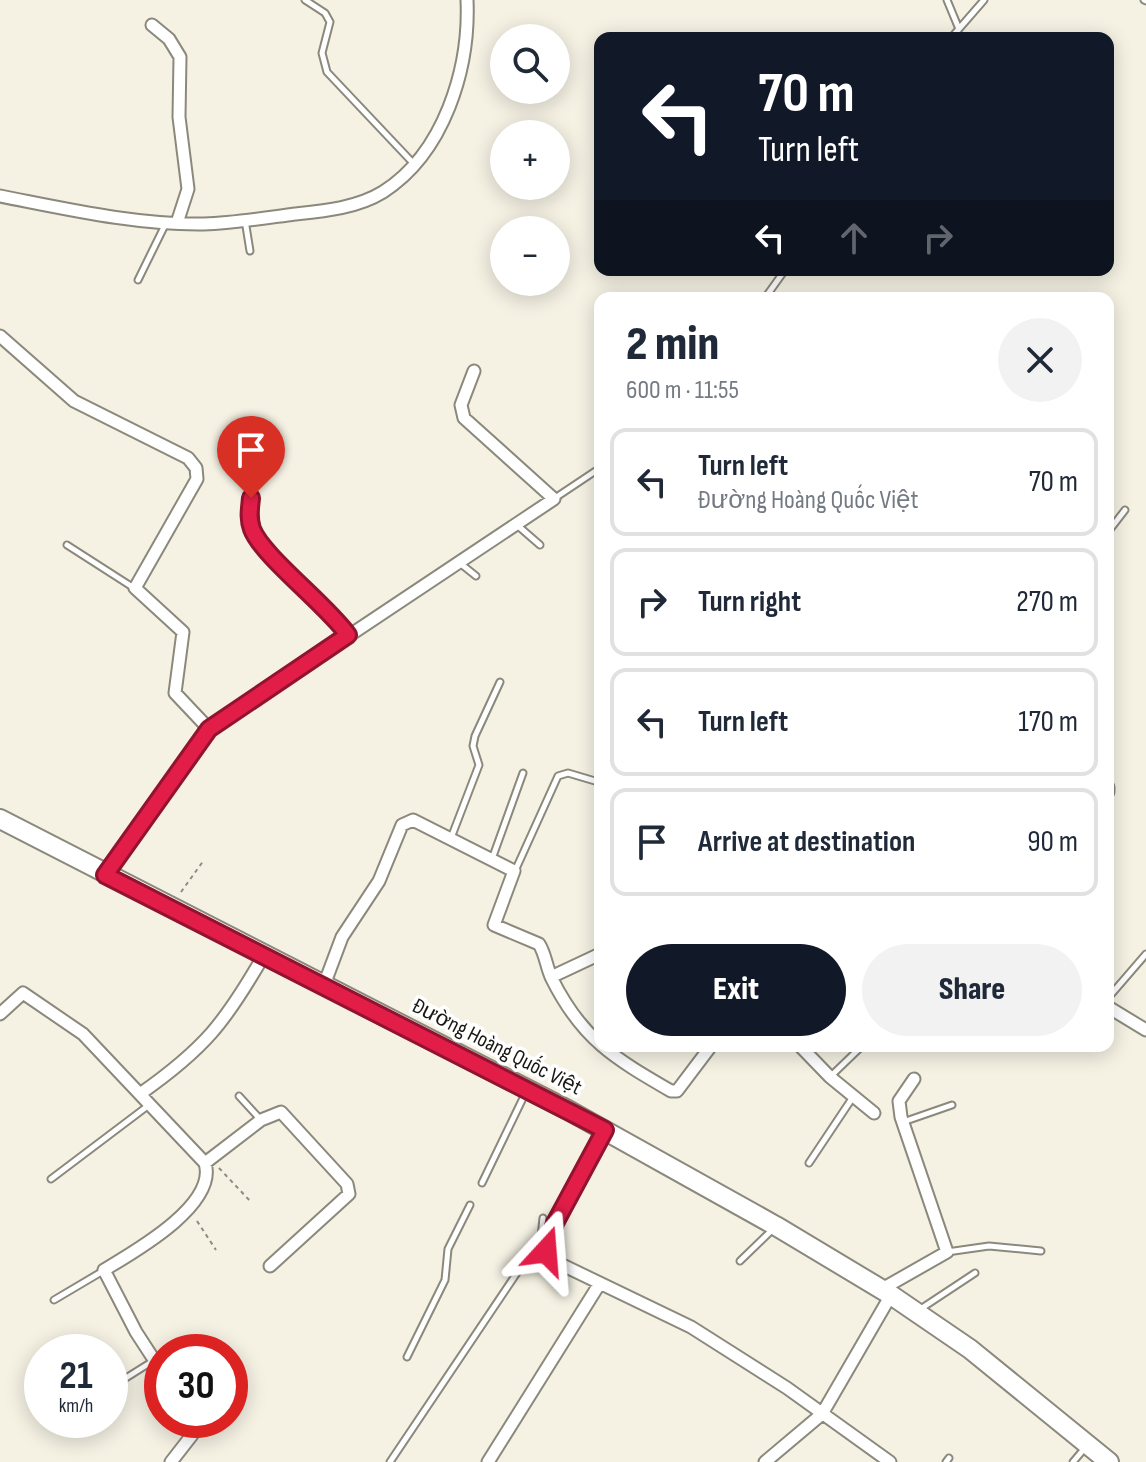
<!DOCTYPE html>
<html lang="en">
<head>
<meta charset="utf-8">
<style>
  body { margin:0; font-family:"Sofia Sans Condensed",sans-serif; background:#f2f2f3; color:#1f2937; height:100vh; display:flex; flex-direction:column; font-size:30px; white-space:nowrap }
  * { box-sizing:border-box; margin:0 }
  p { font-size:26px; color:#747a83 }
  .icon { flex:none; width:44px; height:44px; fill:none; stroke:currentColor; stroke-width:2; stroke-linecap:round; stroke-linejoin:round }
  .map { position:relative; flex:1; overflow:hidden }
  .panel { position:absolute; left:594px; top:292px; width:520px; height:760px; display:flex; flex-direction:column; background:#fff; border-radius:16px; box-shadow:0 4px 20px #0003 }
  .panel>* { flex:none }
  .guide { position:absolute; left:594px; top:32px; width:520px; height:244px; border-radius:16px; box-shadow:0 4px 20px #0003; background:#111827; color:#fff; overflow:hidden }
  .buttons { position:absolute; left:490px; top:24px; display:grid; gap:16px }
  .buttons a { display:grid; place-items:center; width:80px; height:80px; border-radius:50%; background:#fff; box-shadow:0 4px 20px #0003; font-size:40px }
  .speed { position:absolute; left:24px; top:1334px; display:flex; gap:16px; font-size:40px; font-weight:700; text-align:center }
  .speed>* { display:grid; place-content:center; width:104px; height:104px; border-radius:50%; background:#fff; box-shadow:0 4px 20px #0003; line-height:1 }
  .speed small { font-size:20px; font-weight:400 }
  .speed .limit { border:12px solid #d22; background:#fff; color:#111 }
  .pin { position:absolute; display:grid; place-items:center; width:68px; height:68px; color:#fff; margin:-82px -34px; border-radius:50% 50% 50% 0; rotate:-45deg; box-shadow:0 0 8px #0007 }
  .pin .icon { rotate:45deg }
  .me { position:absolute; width:88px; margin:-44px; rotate:19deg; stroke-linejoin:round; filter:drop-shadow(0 0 6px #0008) }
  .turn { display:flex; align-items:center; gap:28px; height:168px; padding:0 32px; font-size:36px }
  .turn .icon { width:104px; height:104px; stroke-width:2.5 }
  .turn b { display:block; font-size:56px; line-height:68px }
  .lanes { display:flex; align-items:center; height:76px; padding:0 32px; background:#0003; justify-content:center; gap:40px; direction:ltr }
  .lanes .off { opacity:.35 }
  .round { display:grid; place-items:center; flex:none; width:84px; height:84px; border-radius:42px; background:#f2f2f3 }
  .overview { display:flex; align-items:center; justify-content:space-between; height:136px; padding:0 32px }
  h1 { font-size:48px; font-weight:800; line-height:60px }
  .action { display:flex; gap:16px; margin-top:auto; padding:16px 32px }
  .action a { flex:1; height:92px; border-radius:48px; background:#111827; color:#fff; font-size:32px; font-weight:800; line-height:92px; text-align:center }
  .action a+a { background:#f2f2f3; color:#1f2937 }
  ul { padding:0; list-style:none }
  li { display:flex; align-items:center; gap:24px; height:108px; margin:0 16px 12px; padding:0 16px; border:4px solid #e0e1e3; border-radius:16px }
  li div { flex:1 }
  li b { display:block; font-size:30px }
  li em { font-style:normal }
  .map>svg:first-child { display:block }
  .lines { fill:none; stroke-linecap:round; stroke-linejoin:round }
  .service-casing { stroke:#8b887c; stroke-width:9 }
  .minor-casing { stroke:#8b887c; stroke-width:15 }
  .trunk-casing { stroke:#8b887c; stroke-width:22 }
  .path { stroke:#8d8b82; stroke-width:2; stroke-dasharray:4 4; stroke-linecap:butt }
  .service { stroke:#fff; stroke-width:5 }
  .minor { stroke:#fff; stroke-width:11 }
  .trunk { stroke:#fff; stroke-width:18 }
  .route-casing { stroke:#92132f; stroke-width:20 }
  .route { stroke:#e11d48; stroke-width:14 }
  .labels { text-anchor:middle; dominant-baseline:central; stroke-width:7; stroke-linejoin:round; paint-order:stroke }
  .street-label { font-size:22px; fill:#191813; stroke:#fff }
</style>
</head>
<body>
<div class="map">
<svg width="1146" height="1462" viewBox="0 0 1146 1462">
  <rect width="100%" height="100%" fill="#f5f2e4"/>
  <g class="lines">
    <defs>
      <path id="service" d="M 305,0 L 325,13 L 330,22 L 322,53 L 327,72 L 413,163
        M 947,0 L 959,29
        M 1144,0 L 1146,1
        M 951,38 L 984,0
        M 245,220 L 250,251
        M 138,280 L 166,223
        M 765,298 L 785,270
        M 555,498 L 600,468
        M 517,525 L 540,545
        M 1108,532 L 1125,510
        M 67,545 L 134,588
        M 461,564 L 476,576
        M 451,838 L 479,765 L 473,746 L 475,736 L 500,682
        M 492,859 L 523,773
        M 515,871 L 558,776 L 568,773 L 595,781
        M 1108,998 L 1146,954
        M 831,1076 L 862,1046
        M 239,1096 L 260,1119
        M 903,1122 L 952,1105
        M 809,1163 L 853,1097
        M 51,1179 L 149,1105
        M 482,1183 L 525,1094
        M 947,1252 L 989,1246 L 1041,1251
        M 740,1261 L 772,1230
        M 54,1300 L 103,1271
        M 919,1310 L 975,1273
        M 69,1348 L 71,1352
        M 407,1357 L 445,1280 L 448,1249 L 470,1205
        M 110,1388 L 153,1361
        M 390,1462 L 541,1237 L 543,1218
        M 946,1462 L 949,1458
        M 1073,1462 L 1084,1449"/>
      <path id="minor" d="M 152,25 L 169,39 L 180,57 L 179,117 L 188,189 L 177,223
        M 0,196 C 67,209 136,225 204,224 C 235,223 265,218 295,214 C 324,211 357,208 383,192 C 444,153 470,69 467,0
        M 0,336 L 74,401 L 188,458 L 196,468 L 197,479 L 135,588 L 183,632 L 175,693 L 209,729
        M 251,498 L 250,522 L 257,539 L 348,635
        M 1108,787 L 1108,792
        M 105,875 L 209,729 L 554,499 L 464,418 L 461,405 L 474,371
        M 551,977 L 600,954
        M 324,985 L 342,937 L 379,881 L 402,825 L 413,820 L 514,871 L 494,925 L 539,944 C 546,955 546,967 552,979 C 582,1039 614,1058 671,1091 L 677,1091 L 711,1046
        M 1108,1007 L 1146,1030
        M 0,1014 L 23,993 L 83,1034 L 205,1163 C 218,1205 134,1252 104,1270 L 136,1332 L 162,1372
        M 800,1046 L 830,1077 L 874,1113
        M 140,1094 C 204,1049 225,1023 264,955
        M 605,1130 L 555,1223 L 546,1251 L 552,1260 L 691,1327 L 787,1388 L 890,1462
        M 205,1163 L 261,1120 L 281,1112 L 347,1184 L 349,1194 L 270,1266
        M 882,1289 L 947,1252 L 901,1117 L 899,1101 L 914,1079
        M 171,1462 L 192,1435 L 194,1420
        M 488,1462 L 600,1283
        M 765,1462 L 822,1414 L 891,1295"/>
      <path id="trunk" d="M 0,819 L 568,1110 L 776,1226 L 891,1295 L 970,1349 L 1109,1462"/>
    </defs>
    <!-- service casing -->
    <use href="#service" class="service-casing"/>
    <!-- minor casing -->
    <use href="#minor" class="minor-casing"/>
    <!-- trunk casing -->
    <use href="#trunk" class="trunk-casing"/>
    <!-- path -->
    <path class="path" d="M 181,892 L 204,860
      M 219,1168 L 251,1202
      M 197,1221 L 216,1250"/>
    <!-- service -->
    <use href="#service" class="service"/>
    <!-- minor -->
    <use href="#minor" class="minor"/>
    <!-- trunk -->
    <use href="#trunk" class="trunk"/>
  </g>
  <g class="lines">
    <defs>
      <path id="route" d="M 251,498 C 250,509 248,518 252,529 C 262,556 327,605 348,635 L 209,729 L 105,875 L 605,1130 L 555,1223 L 546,1251"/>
    </defs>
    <!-- route casing -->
    <use href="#route" class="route-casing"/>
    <!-- route -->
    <use href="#route" class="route"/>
  </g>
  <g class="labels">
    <!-- street labels -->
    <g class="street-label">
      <text transform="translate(497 1047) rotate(27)">Đường Hoàng Quốc Việt</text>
    </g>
  </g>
</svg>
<div class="buttons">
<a><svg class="icon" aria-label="search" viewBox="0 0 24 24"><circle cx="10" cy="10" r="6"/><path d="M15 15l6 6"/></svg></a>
<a>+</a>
<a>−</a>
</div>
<div class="speed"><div>21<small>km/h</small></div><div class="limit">30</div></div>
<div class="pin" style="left:251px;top:498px;background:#d93025"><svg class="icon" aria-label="arrive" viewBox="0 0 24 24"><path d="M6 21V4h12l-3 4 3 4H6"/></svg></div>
<svg class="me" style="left:546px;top:1251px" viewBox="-20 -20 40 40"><path d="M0-17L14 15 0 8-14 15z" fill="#e11d48" stroke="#fff" stroke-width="4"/></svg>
<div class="guide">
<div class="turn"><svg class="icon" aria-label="left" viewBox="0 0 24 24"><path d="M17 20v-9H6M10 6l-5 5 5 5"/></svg><div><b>70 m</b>Turn left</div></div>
<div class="lanes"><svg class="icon" aria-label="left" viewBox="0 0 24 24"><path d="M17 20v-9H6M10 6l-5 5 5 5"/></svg><svg class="icon off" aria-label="ahead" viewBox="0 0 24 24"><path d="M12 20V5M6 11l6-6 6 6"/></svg><svg class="icon off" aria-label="right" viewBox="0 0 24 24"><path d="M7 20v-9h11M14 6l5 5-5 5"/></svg></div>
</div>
<section class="panel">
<div class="overview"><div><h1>2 min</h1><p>600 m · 11:55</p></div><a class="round"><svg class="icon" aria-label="close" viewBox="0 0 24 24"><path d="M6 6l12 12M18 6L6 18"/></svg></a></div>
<ul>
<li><svg class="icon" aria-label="left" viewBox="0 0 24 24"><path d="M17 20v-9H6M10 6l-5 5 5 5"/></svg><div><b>Turn left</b><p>Đường Hoàng Quốc Việt</p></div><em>70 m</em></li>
<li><svg class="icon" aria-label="right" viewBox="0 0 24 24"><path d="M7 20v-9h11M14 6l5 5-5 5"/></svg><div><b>Turn right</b></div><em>270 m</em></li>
<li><svg class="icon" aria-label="left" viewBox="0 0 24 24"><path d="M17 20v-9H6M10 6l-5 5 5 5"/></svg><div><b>Turn left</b></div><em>170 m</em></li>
<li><svg class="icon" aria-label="arrive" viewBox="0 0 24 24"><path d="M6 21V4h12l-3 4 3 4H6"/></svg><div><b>Arrive at destination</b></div><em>90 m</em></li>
</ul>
<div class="action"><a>Exit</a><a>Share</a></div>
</section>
</div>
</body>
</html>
